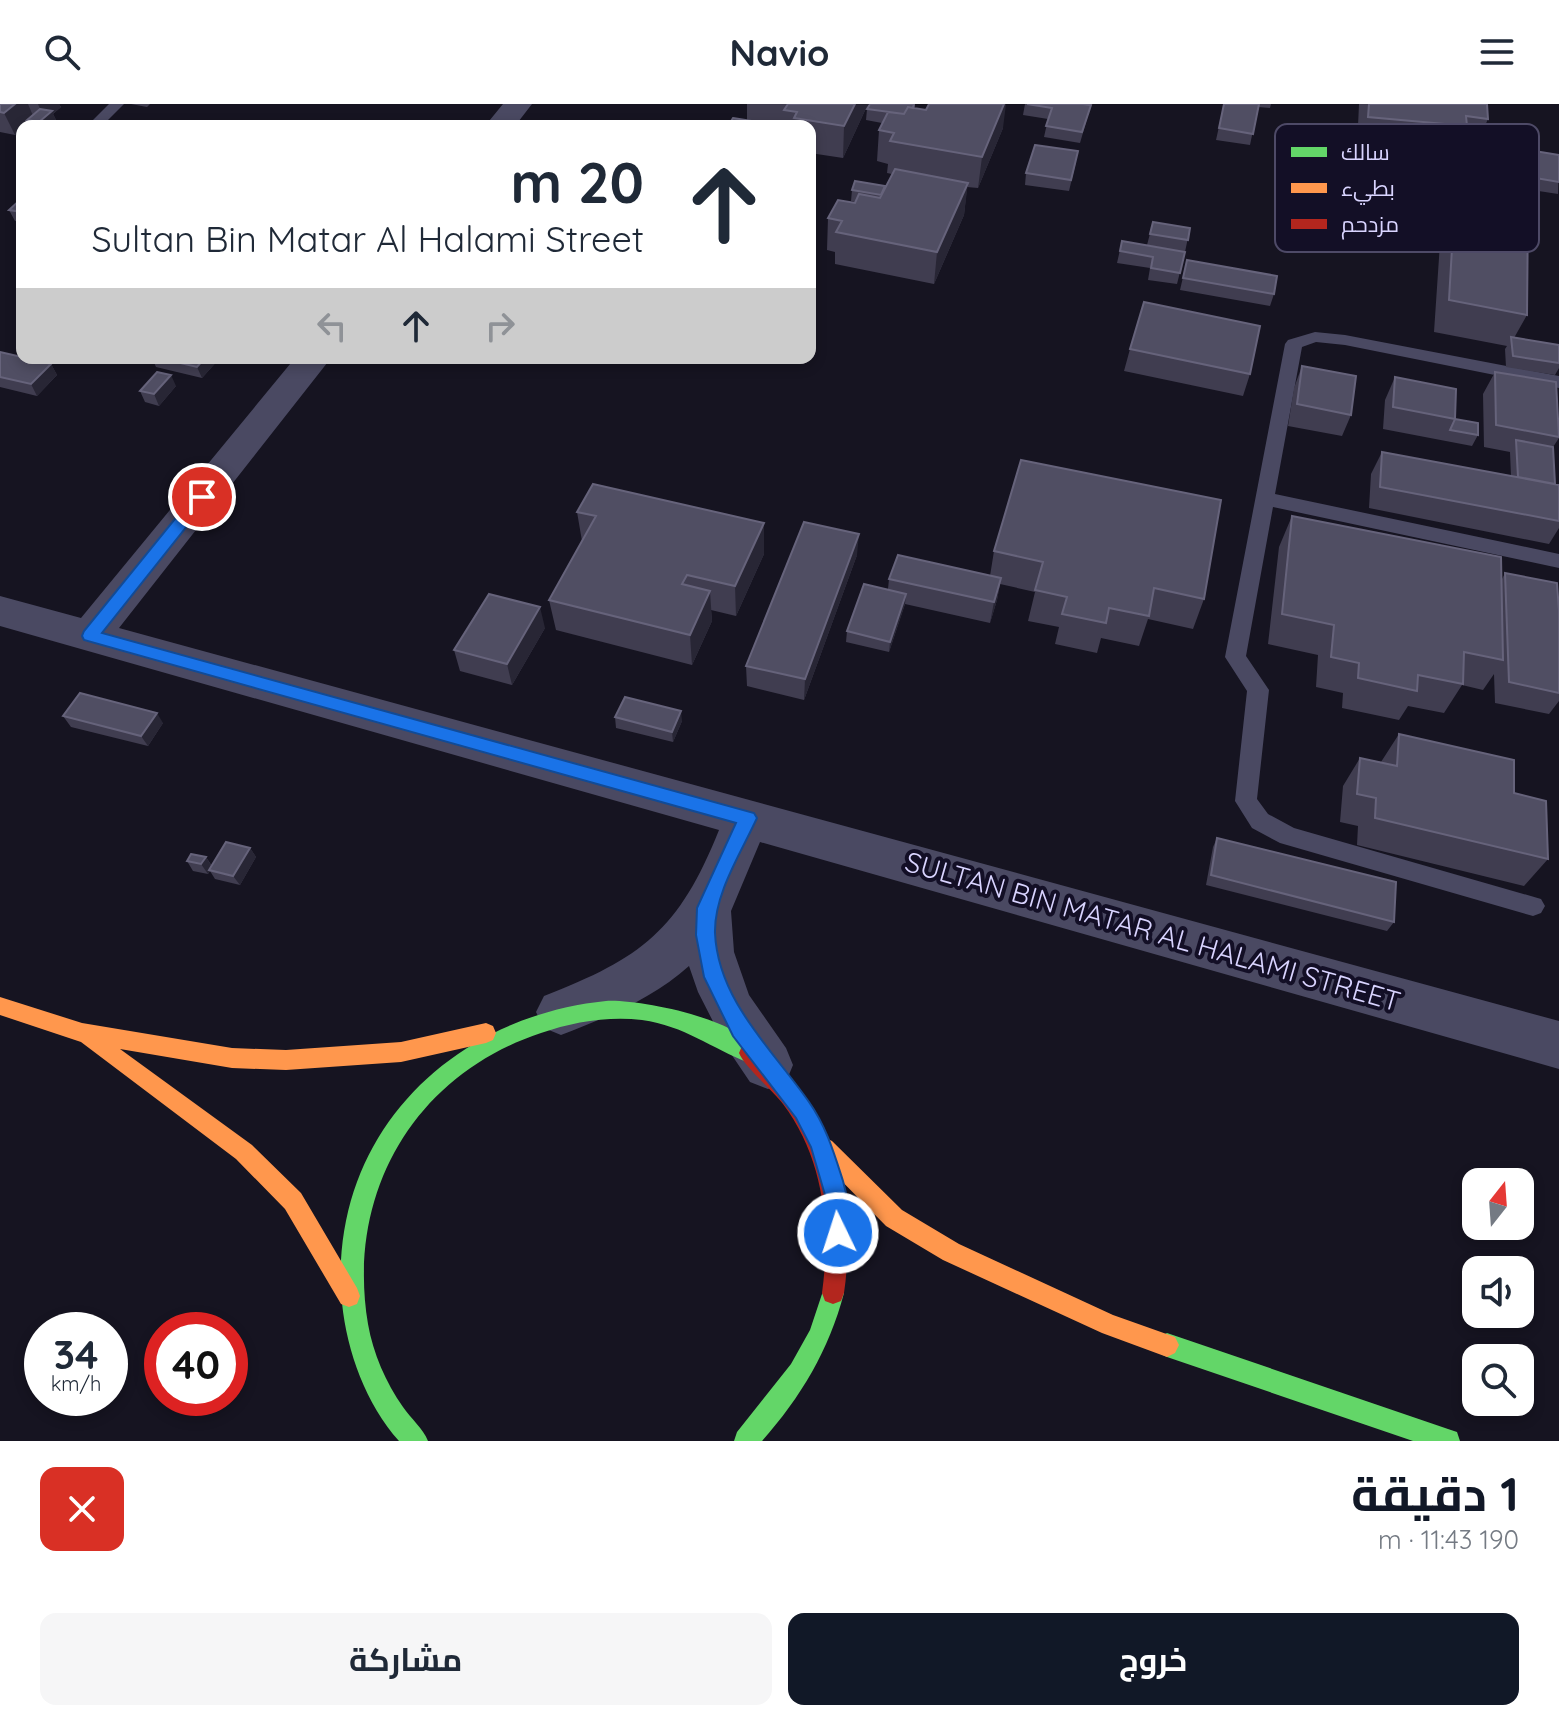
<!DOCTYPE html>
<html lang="ar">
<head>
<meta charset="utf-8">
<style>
  body { margin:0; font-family:Quicksand,Cairo,sans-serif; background:#f6f6f7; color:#1f2937; direction:rtl; height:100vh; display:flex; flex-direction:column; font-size:30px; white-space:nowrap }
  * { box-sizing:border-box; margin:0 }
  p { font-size:26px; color:#747a83 }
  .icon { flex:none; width:44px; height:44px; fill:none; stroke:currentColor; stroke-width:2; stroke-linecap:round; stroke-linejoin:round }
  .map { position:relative; height:1337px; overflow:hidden; direction:ltr }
  .panel { display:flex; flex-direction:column; background:#fff; flex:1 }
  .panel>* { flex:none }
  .banner { position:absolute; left:16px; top:16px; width:800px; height:244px; border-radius:16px; box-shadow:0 4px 12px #0003; direction:rtl; background:#fff; color:#1f2937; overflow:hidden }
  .needle { width:52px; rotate:17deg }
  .tools { position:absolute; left:1462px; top:1064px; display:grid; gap:16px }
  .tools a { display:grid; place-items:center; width:72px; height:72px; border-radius:16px; background:#fff; box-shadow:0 4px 12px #0003; font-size:40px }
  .speed { position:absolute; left:24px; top:1208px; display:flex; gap:16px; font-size:40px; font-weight:700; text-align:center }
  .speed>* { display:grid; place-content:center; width:104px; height:104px; border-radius:50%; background:#fff; box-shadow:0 4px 12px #0003; line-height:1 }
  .speed small { font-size:20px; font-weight:400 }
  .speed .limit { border:12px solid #d22; background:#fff; color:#111 }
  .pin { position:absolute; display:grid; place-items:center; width:68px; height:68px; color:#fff; margin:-34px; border:4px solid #fff; border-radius:50%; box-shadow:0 2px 8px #0007 }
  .me { position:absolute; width:88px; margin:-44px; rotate:356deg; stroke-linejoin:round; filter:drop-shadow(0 0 6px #0008) }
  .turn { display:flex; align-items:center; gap:28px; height:168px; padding:0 40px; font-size:36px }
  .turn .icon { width:104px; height:104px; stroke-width:2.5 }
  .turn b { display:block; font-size:56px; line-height:68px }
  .lanes { display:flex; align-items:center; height:76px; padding:0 40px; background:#0003; justify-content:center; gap:40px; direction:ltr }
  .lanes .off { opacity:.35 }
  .round { display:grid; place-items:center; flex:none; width:84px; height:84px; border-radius:16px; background:#f6f6f7 }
  .overview { display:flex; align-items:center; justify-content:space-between; height:136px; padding:0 40px }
  h1 { font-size:48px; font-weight:700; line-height:60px; color:#111827 }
  .primary-button { display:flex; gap:16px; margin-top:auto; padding:16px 40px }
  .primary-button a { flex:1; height:92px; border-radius:16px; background:#111827; color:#fff; font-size:32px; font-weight:700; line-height:92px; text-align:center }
  .primary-button a+a { background:#f6f6f7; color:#1f2937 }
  header { display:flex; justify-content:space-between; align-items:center; height:104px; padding:0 40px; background:#fff; font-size:36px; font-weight:700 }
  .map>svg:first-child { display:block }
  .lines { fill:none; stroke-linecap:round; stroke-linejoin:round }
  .lane { fill:#4a4962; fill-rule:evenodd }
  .street { fill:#4a4962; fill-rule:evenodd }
  .fast { fill:#63d668; fill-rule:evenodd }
  .slow { fill:#ff974d; fill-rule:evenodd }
  .jam { fill:#b3261e; fill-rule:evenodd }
  .wall { fill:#403d50 }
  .shaded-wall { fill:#282635 }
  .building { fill:#504e63; stroke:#66637b; stroke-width:2 }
  .route { fill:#1a73e8; stroke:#114b97; stroke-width:2 }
  .labels { text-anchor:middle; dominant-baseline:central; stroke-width:8; stroke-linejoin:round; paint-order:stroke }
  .street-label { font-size:28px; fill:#d9d4ff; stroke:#130f26 }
  .key { fill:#130f26; stroke:#4e4a67; stroke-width:2 }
  .key-label { font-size:22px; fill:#d9d4ff }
</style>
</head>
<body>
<header><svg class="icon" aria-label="menu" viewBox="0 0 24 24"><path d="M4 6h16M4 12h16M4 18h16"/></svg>Navio<svg class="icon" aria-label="search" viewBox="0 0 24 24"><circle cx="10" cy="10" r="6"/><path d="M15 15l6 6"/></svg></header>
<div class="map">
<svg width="1559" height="1337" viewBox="0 0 1559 1337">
  <rect width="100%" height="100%" fill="#161421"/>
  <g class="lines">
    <!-- lane -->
    <path class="lane" d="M 109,0 L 124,0 L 102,22 L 87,22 Z
      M 1315,228 L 1345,231 L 1559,272 L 1559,284 L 1345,241 L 1316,238 L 1302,243 L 1275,390 L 1559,450 L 1559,464 L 1273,403 L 1246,552 L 1269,586 L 1257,695 L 1268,710 L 1294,724 L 1541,795 L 1545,802 L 1541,809 L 1533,812 L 1280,739 L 1252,724 L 1235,697 L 1247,587 L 1225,553 L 1285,240 L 1288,236 Z"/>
    <!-- street -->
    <path class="street" d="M 503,0 L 532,0 L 515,22 L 485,22 Z
      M 295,254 L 331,254 L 119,524 L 1559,917 L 1559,965 L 760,738 L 731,807 L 734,848 L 749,891 L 786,944 L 793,961 L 786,978 L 768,985 L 750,978 L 725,941 L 698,888 L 689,862 C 652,895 607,913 561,931 L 544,924 L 536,908 L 544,892 C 642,854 679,826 719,726 L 0,522 L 0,492 L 81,514 Z"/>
    <!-- fast -->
    <path class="fast" d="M 606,897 C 640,895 745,916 759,949 L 756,956 L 749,959 C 711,944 685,922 642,916 C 608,912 573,918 541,929 C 414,971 346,1089 368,1220 C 373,1249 386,1279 403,1303 C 411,1315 423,1324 428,1337 L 399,1337 C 366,1300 347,1248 342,1199 C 327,1035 448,913 606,897 Z
      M 833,1178 L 841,1181 L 844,1189 C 829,1246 801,1293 762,1337 L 734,1337 L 737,1328 L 791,1260 L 810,1226 L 825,1181 Z
      M 1167,1229 L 1448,1325 L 1457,1328 L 1460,1337 L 1413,1337 L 1167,1253 L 1159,1249 L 1155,1241 L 1159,1233 Z"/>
    <!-- slow -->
    <path class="slow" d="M 0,893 L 82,919 L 232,944 L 286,946 L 401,938 L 486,919 L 493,922 L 496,929 L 493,936 L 486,939 L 401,958 L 286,966 L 232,964 L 120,945 L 252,1041 L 301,1089 L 357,1184 L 360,1192 L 357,1200 L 349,1203 L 341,1200 L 285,1105 L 236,1055 L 81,938 L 0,911 Z
      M 824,1033 L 832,1037 L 902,1106 L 959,1140 L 1113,1211 L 1175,1233 L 1179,1241 L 1175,1249 L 1167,1253 L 1102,1229 L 943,1156 L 886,1122 L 816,1051 L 813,1044 L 816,1037 Z"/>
    <!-- jam -->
    <path class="jam" d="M 749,939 C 768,947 782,965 794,980 C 841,1041 855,1114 844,1189 L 841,1197 L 833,1200 L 825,1197 L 822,1189 C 831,1123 824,1055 783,1000 C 772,986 744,962 739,949 L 742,942 Z"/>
  </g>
  <!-- wall -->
  <path class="wall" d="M 0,0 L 59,0 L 61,3 L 53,10 L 57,18 L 52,22 L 30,22 L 28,19 L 25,22 L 22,22 L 22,25 L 15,31 L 0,28 Z
    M 131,0 L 150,0 L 147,3 Z
    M 747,0 L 868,0 L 843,54 L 810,49 L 810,22 L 784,22 L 747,16 Z
    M 915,0 L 915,4 L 1003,24 L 978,84 L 967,83 L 964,111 L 934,180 L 835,160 L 835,148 L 827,146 L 828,114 L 855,99 L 856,98 L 851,97 L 852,86 L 885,84 L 892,70 L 887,69 L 888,60 L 877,57 L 879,26 L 882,19 L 866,16 L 867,5 Z
    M 1025,0 L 1091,1 L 1080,39 L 1044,33 L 1048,15 L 1023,11 Z
    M 1224,0 L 1271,0 L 1270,4 L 1258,3 L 1250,41 L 1216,36 Z
    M 1359,0 L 1487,0 L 1488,15 L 1474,46 L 1457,44 L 1453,54 L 1357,44 Z
    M 1516,44 L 1559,51 L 1558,90 L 1512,83 L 1511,55 Z
    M 1076,58 L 1069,87 L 1025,81 L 1026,69 Z
    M 1455,92 L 1527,211 L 1514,234 L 1559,259 L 1559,264 L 1555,271 L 1506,263 L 1505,245 L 1507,242 L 1434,228 L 1441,124 Z
    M 22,94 L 22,118 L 15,117 L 9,106 Z
    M 1153,118 L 1190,124 L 1185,148 L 1147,141 Z
    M 1122,137 L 1185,148 L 1177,180 L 1148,176 L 1150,164 L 1117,159 Z
    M 1187,156 L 1274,190 L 1270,202 L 1180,186 Z
    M 1130,245 L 1250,270 L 1243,292 L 1124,267 Z
    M 0,248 L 51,260 L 57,271 L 37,292 L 0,283 Z
    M 152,254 L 219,254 L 219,255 L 202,274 L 156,263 Z
    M 1302,262 L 1351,311 L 1342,332 L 1288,322 L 1294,284 Z
    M 1495,268 L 1559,321 L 1559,334 L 1553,343 L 1555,380 L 1559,381 L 1559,424 L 1549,440 L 1369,404 L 1371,370 L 1382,348 L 1511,372 L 1510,348 L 1484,343 L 1483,290 Z
    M 1395,273 L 1478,331 L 1472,342 L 1383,325 L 1385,296 Z
    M 176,282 L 159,302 L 145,298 L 140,287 Z
    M 577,408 L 764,450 L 736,512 L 711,506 L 712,517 L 692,561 L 556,526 L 549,496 L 582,437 Z
    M 1292,412 L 1502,475 L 1505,469 L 1559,507 L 1559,597 L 1549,610 L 1495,599 L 1494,570 L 1483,586 L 1462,581 L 1444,609 L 1408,602 L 1399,616 L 1342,604 L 1343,589 L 1316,583 L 1318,551 L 1268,540 L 1279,443 Z
    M 994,447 L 1204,495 L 1193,525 L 1148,515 L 1139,542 L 1101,534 L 1097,549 L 1055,540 L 1059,523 L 1028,517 L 1035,488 L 1000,480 L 997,496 L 990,519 L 905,500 L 889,548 L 846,538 L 847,527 L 888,485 L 889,475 L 990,472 Z
    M 857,451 L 804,596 L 747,582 L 746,562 Z
    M 545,524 L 512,581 L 460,567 L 454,546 Z
    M 63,612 L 163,619 L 148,642 L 71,623 Z
    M 615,613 L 682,617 L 673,638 L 616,624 Z
    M 1399,630 L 1514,689 L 1548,755 L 1524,782 L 1357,741 L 1358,722 L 1340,718 L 1343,682 L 1360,654 L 1381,658 Z
    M 1217,734 L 1394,818 L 1387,827 L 1206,781 L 1213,743 Z
    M 250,744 L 256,753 L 240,781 L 215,775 L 210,767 L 208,770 L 193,767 L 187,757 L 206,753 L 212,762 Z"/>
  <!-- shaded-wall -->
  <path class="shaded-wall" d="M 15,0 L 28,0 L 34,14 L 27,16 L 28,19 L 25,22 L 22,22 L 22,25 L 15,31 L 4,9 Z
    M 38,0 L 59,0 L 61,3 L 53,10 L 57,18 L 52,22 L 40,22 L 39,18 L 44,14 Z
    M 855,0 L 868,0 L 843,54 L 844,22 Z
    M 1004,0 L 1006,0 L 1003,24 L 978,84 L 982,53 Z
    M 968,79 L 964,111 L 934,180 L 937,148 Z
    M 205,254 L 219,255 L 202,274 L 197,263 Z
    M 51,260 L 57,271 L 37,292 L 31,280 Z
    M 171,271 L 176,282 L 159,302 L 154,290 Z
    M 764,419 L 764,450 L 736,512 L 735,482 Z
    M 859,430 L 857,451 L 804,596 L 805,575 Z
    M 1001,474 L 997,496 L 990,519 L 994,498 Z
    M 710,487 L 712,517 L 692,561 L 690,531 Z
    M 906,490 L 905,500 L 889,548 L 890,538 Z
    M 540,503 L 545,524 L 512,581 L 507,560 Z
    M 681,607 L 682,617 L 673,638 L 672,628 Z
    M 157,609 L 163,619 L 148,642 L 141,632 Z
    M 250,744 L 256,753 L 240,781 L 233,772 Z
    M 206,753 L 212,763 L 208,770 L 201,760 Z"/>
  <!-- building -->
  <path class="building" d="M 0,0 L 15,0 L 4,9 L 0,8 Z
    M 788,0 L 855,0 L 844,22 L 794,14 L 797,8 L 784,6 Z
    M 870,0 L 914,0 L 913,4 L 908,3 L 904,10 L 867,5 Z
    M 929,0 L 1004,0 L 982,53 L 890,37 L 894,29 L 879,26 L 888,8 L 904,10 L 908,3 L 926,6 Z
    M 1027,0 L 1083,0 L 1091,1 L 1082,28 L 1046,22 L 1052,4 Z
    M 1224,0 L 1259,0 L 1253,30 L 1219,24 Z
    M 1369,0 L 1487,0 L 1488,15 L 1466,12 L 1467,22 L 1368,13 Z
    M 40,5 L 52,7 L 39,18 L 27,16 Z
    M 733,14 L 764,19 L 762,22 L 728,22 Z
    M 1035,41 L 1078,47 L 1071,76 L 1026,69 Z
    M 1516,44 L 1559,51 L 1559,78 L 1518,71 Z
    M 895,65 L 968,79 L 937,148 L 836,128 L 842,117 L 828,114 L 838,96 L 855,99 L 859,90 L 880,94 Z
    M 855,77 L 885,82 L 881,91 L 852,86 Z
    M 1455,92 L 1528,104 L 1527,211 L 1449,196 Z
    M 22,94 L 22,108 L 9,106 Z
    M 1153,118 L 1190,124 L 1188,136 L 1150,130 Z
    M 1122,137 L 1185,148 L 1180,169 L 1151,164 L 1153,153 L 1120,147 Z
    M 1187,156 L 1277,172 L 1274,190 L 1183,174 Z
    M 1144,198 L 1260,222 L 1250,270 L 1130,245 Z
    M 1511,233 L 1559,241 L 1559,259 L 1513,252 Z
    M 0,248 L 22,253 L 22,254 L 28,254 L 51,260 L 31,280 L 0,273 Z
    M 159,254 L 205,254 L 197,263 Z
    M 1302,262 L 1356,272 L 1351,311 L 1297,300 Z
    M 157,268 L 171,271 L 154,290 L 140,287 Z
    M 1495,268 L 1556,278 L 1559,333 L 1496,321 Z
    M 1395,273 L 1456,285 L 1455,315 L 1393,303 Z
    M 1455,315 L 1478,319 L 1478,331 L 1450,326 Z
    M 1516,336 L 1553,343 L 1555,380 L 1518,373 Z
    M 1382,348 L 1559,381 L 1559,417 L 1380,383 Z
    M 1021,356 L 1221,396 L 1204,495 L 1154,484 L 1149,512 L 1109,504 L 1106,519 L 1062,510 L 1067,493 L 1035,486 L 1043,458 L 994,447 Z
    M 593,380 L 764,419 L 735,482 L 687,471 L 682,480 L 710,487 L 690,531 L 549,496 L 596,412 L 577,408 Z
    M 1292,412 L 1501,453 L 1503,556 L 1464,548 L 1463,580 L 1418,571 L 1417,587 L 1358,574 L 1359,559 L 1331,553 L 1334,521 L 1282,510 Z
    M 804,418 L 859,430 L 805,575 L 746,562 Z
    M 898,451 L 1001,474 L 994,498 L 889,475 Z
    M 1505,469 L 1557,479 L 1559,507 L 1559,589 L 1509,578 Z
    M 864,480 L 906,490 L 890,538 L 847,527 Z
    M 489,490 L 540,503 L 507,560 L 454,546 Z
    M 80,589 L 157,609 L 141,632 L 63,612 Z
    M 625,593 L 681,607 L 672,628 L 615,613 Z
    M 1399,630 L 1514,656 L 1514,689 L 1546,697 L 1548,755 L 1375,714 L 1376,694 L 1357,690 L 1360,654 L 1397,662 Z
    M 1217,734 L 1396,778 L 1394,818 L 1211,771 Z
    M 226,738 L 250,744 L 233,772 L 209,766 Z
    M 191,750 L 206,753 L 201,760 L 187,757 Z"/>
  <!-- route -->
  <path class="route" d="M 202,388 L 207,389 L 207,397 L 102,529 L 754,709 L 757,714 C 741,749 714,790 715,829 C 718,897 773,946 809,998 C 826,1022 834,1049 843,1077 C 848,1096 854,1118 846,1137 L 838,1140 L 830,1137 L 827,1129 L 827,1098 L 811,1043 L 796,1014 L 733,932 L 704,873 L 696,831 L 697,804 L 736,719 L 84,536 L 82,532 L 84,527 L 196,389 Z"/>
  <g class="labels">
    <!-- street labels -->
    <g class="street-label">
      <text transform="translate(1153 827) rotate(16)">SULTAN BIN MATAR AL HALAMI STREET</text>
    </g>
  </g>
  <!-- legend -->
  <rect x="1275" y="20" width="264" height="128" rx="12" class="key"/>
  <rect x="1291" y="43" width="36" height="10" fill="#63d668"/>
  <rect x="1291" y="79" width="36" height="10" fill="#ff974d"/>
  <rect x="1291" y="115" width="36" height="10" fill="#b3261e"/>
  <g class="key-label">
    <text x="1341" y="56">سالك</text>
    <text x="1341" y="92">بطيء</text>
    <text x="1341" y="128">مزدحم</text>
  </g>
</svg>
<div class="tools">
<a><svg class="needle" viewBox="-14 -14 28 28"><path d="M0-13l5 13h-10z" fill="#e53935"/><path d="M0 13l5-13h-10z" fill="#747a83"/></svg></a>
<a><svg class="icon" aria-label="sound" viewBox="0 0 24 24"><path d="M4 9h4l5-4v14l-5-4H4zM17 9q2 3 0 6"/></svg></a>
<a><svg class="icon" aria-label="search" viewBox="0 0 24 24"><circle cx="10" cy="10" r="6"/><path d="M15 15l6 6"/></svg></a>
</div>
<div class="speed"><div>34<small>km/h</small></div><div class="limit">40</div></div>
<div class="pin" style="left:202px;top:393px;background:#d93025"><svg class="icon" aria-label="arrive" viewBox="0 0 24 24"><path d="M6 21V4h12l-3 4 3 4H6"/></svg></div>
<svg class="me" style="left:838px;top:1129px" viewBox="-20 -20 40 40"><circle r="17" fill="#1a73e8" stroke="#fff" stroke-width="3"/><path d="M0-11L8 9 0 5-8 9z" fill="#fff"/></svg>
<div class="banner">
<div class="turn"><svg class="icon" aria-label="ahead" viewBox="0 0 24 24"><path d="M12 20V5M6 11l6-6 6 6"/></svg><div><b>20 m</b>Sultan Bin Matar Al Halami Street</div></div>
<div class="lanes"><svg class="icon off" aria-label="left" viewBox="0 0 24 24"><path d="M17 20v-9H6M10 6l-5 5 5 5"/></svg><svg class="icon" aria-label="ahead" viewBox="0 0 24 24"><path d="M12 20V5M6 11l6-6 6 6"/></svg><svg class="icon off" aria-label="right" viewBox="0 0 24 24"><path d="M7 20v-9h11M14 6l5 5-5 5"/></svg></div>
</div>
</div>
<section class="panel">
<div class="overview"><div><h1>1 دقيقة</h1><p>190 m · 11:43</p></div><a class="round" style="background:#d93025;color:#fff"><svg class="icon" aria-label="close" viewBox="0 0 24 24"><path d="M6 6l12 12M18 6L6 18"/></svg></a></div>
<div class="primary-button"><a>خروج</a><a>مشاركة</a></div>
</section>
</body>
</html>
